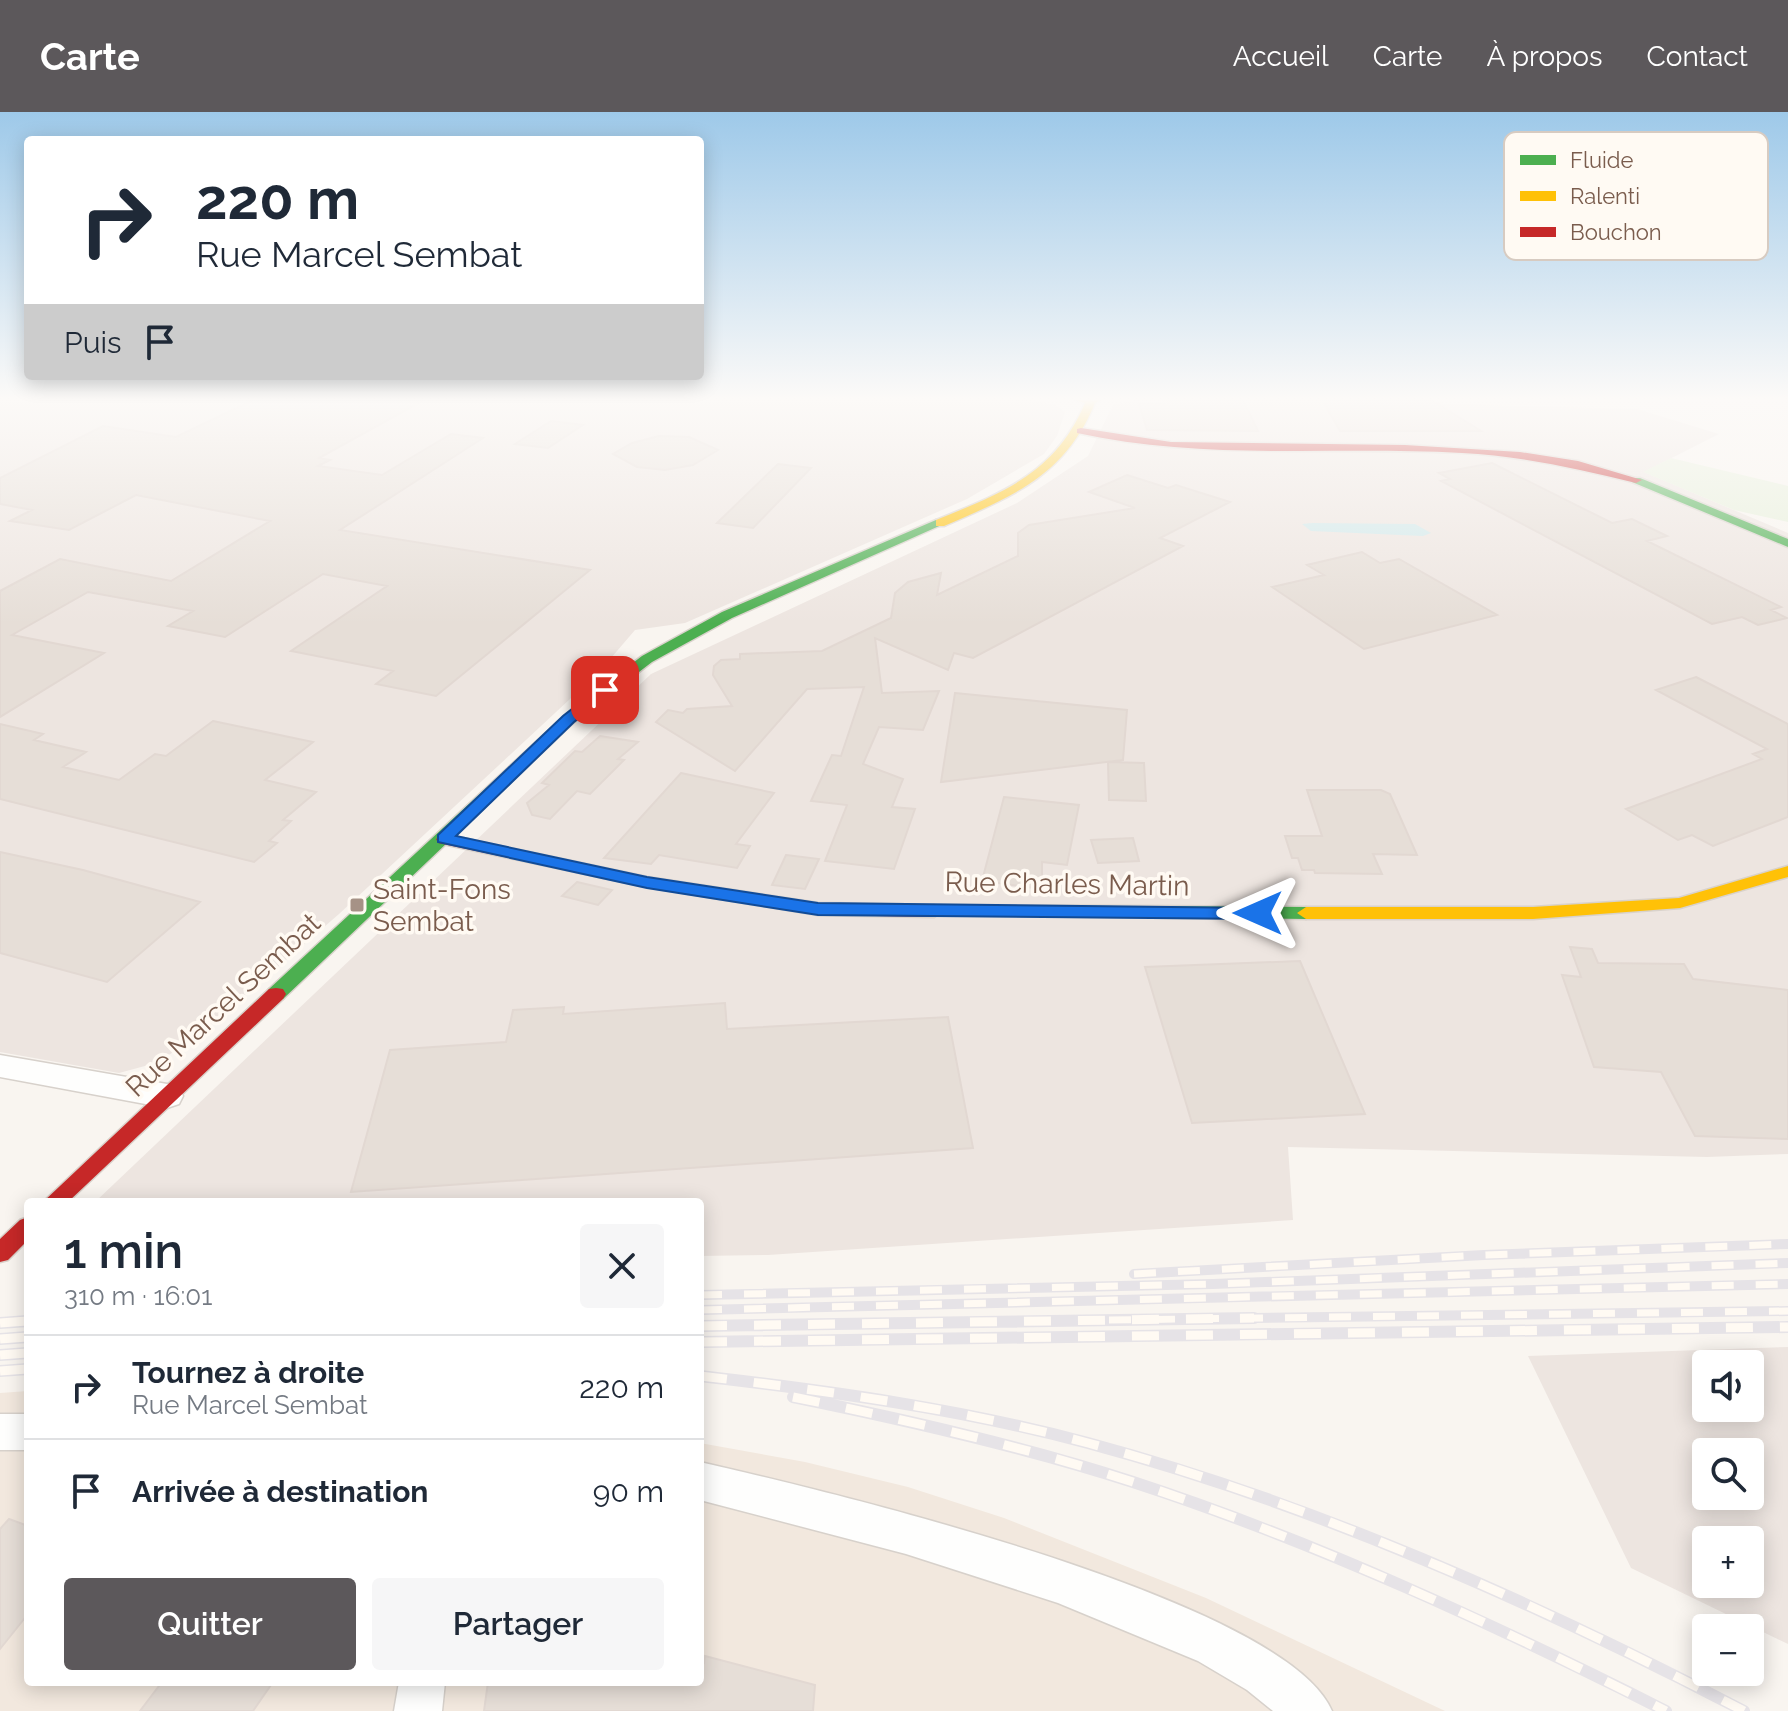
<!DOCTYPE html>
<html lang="fr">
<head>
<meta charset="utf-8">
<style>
  body { margin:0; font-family:Raleway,sans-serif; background:#f6f6f7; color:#1f2937; height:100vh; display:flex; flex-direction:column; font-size:30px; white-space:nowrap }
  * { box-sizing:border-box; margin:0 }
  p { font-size:26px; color:#747a83 }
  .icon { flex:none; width:44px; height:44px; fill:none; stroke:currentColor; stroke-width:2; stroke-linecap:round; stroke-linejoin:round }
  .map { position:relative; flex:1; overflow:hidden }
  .drawer { position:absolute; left:24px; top:1086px; width:680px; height:488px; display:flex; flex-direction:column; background:#fff; border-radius:8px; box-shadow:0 4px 20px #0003 }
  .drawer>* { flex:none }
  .top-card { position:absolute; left:24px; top:24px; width:680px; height:244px; border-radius:8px; box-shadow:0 4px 20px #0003; background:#fff; color:#1f2937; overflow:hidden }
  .tools { position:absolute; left:1692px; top:1238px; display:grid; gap:16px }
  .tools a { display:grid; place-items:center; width:72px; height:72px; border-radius:8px; background:#fff; box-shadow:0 4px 20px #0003; font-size:40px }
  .pin { position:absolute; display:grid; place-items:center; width:68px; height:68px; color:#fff; margin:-34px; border-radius:16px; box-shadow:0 4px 12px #0006 }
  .me { position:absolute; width:88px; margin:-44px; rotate:270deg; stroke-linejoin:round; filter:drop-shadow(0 0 6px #0008) }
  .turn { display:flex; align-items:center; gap:28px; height:168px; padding:0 40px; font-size:36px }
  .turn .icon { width:104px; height:104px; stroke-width:2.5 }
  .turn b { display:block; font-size:56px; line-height:68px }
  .then { display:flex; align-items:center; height:76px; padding:0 40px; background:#0003; gap:16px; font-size:30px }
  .round { display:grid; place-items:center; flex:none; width:84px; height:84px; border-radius:8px; background:#f6f6f7 }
  .summary { display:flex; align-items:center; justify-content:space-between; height:136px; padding:0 40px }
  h1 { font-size:48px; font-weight:600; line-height:60px }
  .cta { display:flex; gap:16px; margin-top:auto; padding:16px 40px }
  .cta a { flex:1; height:92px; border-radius:8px; background:#5c585b; color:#fff; font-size:32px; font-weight:600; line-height:92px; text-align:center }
  .cta a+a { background:#f6f6f7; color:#1f2937 }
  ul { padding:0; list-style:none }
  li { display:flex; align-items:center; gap:24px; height:104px; padding:0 40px; border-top:2px solid #e0e1e3 }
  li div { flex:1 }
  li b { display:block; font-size:30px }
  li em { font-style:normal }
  header { display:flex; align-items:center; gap:48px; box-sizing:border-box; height:112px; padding:0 40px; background:#5c585b; color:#fff }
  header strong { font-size:38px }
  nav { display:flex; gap:44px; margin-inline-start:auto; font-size:28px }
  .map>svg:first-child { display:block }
  .residential { fill:#f2e8de }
  .industrial { fill:#ede5e0; fill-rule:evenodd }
  .green { fill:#e7f0db }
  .water { fill:#d0e8ea }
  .building { fill:#e6ded7; stroke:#e2d8d2; stroke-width:2 }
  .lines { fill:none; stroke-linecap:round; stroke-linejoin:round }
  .street-casing { stroke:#d7d1cb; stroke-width:3 }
  .fast-casing { stroke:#d9d2cb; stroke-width:3 }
  .slow-casing { stroke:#d9d2cb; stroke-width:3 }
  .jam-casing { stroke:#d9d2cb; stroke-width:3 }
  .street { fill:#fefefd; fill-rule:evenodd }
  .fast { fill:#4caf50; fill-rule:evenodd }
  .slow { fill:#ffc107; fill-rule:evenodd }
  .jam { fill:#c62828; fill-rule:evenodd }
  .rail-far1-casing { stroke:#e6e3e7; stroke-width:10 }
  .rail-casing { stroke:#e6e3e7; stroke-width:12 }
  .rail-far1 { stroke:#fffaf3; stroke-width:7; stroke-dasharray:22; stroke-linecap:butt }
  .rail { stroke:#fffaf3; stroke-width:9; stroke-dasharray:27; stroke-linecap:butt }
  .route { fill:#1a73e8; stroke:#114b97; stroke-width:2 }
  .poi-dot { fill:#a69286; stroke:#fffaf3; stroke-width:3 }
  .labels { text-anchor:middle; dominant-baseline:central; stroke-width:7; stroke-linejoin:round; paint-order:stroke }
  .street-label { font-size:28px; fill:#7a5c4d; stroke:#fffaf3 }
  .poi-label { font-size:28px; fill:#7a5c4d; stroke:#fffaf3; text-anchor:start }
  .key { fill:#fffaf3; stroke:#d7cbc1; stroke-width:2 }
  .key-label { font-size:22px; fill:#7a5c4d }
</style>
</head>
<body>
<header>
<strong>Carte</strong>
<nav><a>Accueil</a><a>Carte</a><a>À propos</a><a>Contact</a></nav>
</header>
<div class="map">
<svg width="1788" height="1599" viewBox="0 0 1788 1599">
  <rect width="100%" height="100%" fill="#f9f5f0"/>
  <!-- residential -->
  <path class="residential" d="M 28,1279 L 28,1570 L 700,1570 L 700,1331 L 805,1350 L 908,1375 L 1004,1406 L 1206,1486 L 1445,1599 L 0,1599 L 0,1281 Z"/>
  <!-- industrial -->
  <path class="industrial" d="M 0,288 L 1031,288 L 1056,293 L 1065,300 L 1057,324 L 1044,342 L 967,387 L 685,511 L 635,518 L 599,560 L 339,802 L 197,925 L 156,951 L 119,961 L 0,940 Z
    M 1134,288 L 1435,288 L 1444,292 L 1637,297 L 1719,322 L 1644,360 L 1788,421 L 1788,1042 L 1707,1045 L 1288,1035 L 1293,1108 L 768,1143 L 700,1144 L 700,1090 L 95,1090 L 651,562 L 1017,391 L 1088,344 L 1113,293 Z
    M 1788,1235 L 1788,1532 L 1631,1456 L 1528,1244 ZM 1750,1252 L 1750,1296 L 1706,1296 L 1706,1252 ZM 1750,1340 L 1750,1384 L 1706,1384 L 1706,1340 ZM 1750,1428 L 1750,1472 L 1706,1472 L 1706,1428 Z"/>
  <!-- green -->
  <path class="green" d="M 1671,346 L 1788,374 L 1788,410 L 1734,398 L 1643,360 Z"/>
  <!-- water -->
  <path class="water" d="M 1312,411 L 1415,412 L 1431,421 L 1423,424 L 1311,419 L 1302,412 Z"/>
  <!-- building -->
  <path class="building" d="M 253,288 L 424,288 L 319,346 L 330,348 L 318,354 L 382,363 L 451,322 L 483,326 L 340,418 L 590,458 L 436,584 L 376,572 L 393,559 L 291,539 L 387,474 L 323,462 L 225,525 L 168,514 L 193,499 L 88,480 L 12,523 L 104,541 L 0,605 L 0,479 L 60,447 L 171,469 L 270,409 L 136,383 L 69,418 L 10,409 L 32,398 L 0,392 L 0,366 L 103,314 L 176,325 Z
    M 1180,288 L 1243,288 L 1258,319 L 1147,318 L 1139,292 L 1165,292 L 1164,289 Z
    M 1322,288 L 1431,288 L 1481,319 L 1340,319 Z
    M 551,309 L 583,313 L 548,336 L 515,332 Z
    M 659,324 L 689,325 L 718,338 L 693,353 L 665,358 L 637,355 L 613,342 L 632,331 Z
    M 1492,351 L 1612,411 L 1632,407 L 1667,424 L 1647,429 L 1781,495 L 1771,498 L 1787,506 L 1758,513 L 1742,505 L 1712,512 L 1441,369 L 1450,367 L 1439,361 Z
    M 778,352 L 811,356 L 753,416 L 717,411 Z
    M 1127,363 L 1168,376 L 1176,373 L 1230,390 L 1160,426 L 1183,434 L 973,546 L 954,541 L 948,558 L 875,526 L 882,581 L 939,579 L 923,618 L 879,615 L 863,652 L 903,667 L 892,695 L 915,697 L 894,757 L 825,749 L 847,693 L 811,689 L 832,643 L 841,644 L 864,575 L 807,577 L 735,659 L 656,610 L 668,598 L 683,601 L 687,597 L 732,594 L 713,563 L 714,554 L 721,548 L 740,547 L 740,542 L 822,539 L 891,506 L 895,481 L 908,470 L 941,461 L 937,483 L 1018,444 L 1018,421 L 1029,413 L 1135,396 L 1089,380 Z
    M 1362,440 L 1380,451 L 1399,447 L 1497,503 L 1364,537 L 1272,475 L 1324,463 L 1307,453 Z
    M 1696,565 L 1788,612 L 1788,705 L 1713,734 L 1692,723 L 1678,728 L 1626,697 L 1762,647 L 1753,642 L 1767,637 L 1656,578 Z
    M 955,581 L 1127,598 L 1123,648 L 941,670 Z
    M 213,609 L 313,630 L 265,668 L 316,680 L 283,708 L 291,709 L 269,729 L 277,731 L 254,750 L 0,687 L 0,612 L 43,622 L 34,628 L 86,640 L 63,655 L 119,668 L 155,642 L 166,644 Z
    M 600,624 L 638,630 L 618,647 L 624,648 L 590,682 L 577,679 L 550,707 L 532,703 L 527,691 L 549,673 L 542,671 L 575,639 L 582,640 Z
    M 1108,650 L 1144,651 L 1146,689 L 1109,688 Z
    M 681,661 L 774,681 L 736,732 L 750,734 L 737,756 L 659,743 L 651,752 L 604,746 Z
    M 1307,678 L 1381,678 L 1390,682 L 1417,743 L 1373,742 L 1382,762 L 1315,761 L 1314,758 L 1302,758 L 1298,746 L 1292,746 L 1285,724 L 1322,724 Z
    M 1004,685 L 1079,693 L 1067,753 L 1042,750 L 1042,777 L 982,769 Z
    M 1133,726 L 1139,749 L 1098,751 L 1091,728 Z
    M 0,740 L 83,758 L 200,790 L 107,870 L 0,841 Z
    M 786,743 L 819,747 L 805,777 L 772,773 Z
    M 577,770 L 612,778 L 598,793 L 562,784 Z
    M 1570,835 L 1592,837 L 1598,851 L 1684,852 L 1693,867 L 1788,878 L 1788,1027 L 1695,1024 L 1661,960 L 1594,955 L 1562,863 L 1581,865 Z
    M 1300,849 L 1365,1002 L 1192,1011 L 1145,855 Z
    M 725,891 L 727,917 L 948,905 L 973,1036 L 351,1080 L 390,938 L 506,930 L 513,898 L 564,895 L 563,902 Z
    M 9,1407 L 28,1414 L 28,1502 L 0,1537 L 0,1417 Z
    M 705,1544 L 815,1573 L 813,1599 L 484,1599 L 488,1570 L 700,1570 L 700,1550 L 704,1551 Z
    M 162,1570 L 273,1570 L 253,1599 L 140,1599 Z"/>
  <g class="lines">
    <defs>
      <path id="street" d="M 0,943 L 167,972 L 179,976 L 183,984 L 179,992 L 167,996 L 0,965 Z
        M 0,1302 L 28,1302 L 28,1338 L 0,1338 Z
        M 700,1350 C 822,1378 1285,1487 1332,1599 L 1273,1599 L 1247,1578 L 1198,1549 L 1058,1491 L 906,1442 L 700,1388 Z
        M 399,1570 L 445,1570 L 442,1599 L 394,1599 Z"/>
      <path id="fast" d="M 1632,366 L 1640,366 L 1788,427 L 1788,435 L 1632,370 Z
        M 936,408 L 946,411 L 732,506 L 652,550 L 574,610 L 283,887 L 269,887 L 266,882 L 269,877 L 564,604 L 642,544 L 722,500 Z
        M 934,793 L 1306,795 L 1315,801 L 1306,807 L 928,803 L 925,799 L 928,795 Z"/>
      <path id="slow" d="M 1076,288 L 1100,288 L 1095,291 C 1065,364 1013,384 944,414 L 936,414 L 936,408 C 1002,381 1055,362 1085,291 Z
        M 1788,754 L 1788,765 L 1680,796 L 1533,807 L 1306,807 L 1297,801 L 1306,795 L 1533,795 L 1679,786 Z"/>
      <path id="jam" d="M 1081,316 L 1171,330 L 1405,333 L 1520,340 L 1578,349 L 1642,368 L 1636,371 C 1578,357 1521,344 1462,341 C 1333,334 1204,349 1077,321 L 1077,317 Z
        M 444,722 L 647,765 L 818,791 L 934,793 L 943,799 L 934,805 L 818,803 L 647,775 L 438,731 L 436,727 Z
        M 276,876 L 283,877 L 286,882 L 283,887 L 68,1090 L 43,1090 L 269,877 Z
        M 28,1105 L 28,1128 L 8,1148 L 0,1150 L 0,1127 L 20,1108 Z"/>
    </defs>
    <!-- street casing -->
    <use href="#street" class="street-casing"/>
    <!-- fast casing -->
    <use href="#fast" class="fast-casing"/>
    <!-- slow casing -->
    <use href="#slow" class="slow-casing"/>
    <!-- jam casing -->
    <use href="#jam" class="jam-casing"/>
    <!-- street -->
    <use href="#street" class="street"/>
    <!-- fast -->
    <use href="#fast" class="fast"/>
    <!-- slow -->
    <use href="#slow" class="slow"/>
    <!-- jam -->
    <use href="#jam" class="jam"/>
    <defs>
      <path id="rail-far1" d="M 1134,1162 L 1484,1143 L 1788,1132
        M 700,1183 L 1213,1172 L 1788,1151
        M 700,1198 L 1788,1172
        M 1109,1208 L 1788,1199"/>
      <path id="rail" d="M 0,1211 L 28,1209
        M 700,1214 L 1254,1206
        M 0,1227 L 28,1225
        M 700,1230 L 1788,1215
        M 0,1243 L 28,1241
        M 0,1259 L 28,1257
        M 700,1264 C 831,1279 961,1297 1088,1331 C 1315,1392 1536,1491 1744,1599
        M 793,1285 C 907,1308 1022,1334 1133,1370 C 1317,1430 1493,1512 1666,1599"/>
    </defs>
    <!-- rail-far1 casing -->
    <use href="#rail-far1" class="rail-far1-casing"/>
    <!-- rail casing -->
    <use href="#rail" class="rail-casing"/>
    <!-- rail-far1 -->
    <use href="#rail-far1" class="rail-far1"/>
    <!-- rail -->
    <use href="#rail" class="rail"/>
  </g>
  <!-- sky -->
  <linearGradient id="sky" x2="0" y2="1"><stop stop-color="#9ec9e9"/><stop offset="0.56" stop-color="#fcfaf8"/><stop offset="1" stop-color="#fcfaf8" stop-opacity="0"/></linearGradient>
  <rect width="1788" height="512" fill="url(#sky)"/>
  <!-- route -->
  <path class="route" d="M 600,575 L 613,578 L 574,610 L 456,724 L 647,765 L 818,791 L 1258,796 L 1267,801 L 1258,807 L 818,803 L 647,776 L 438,730 L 438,723 L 563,604 Z"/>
  <!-- markers -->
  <rect class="poi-dot" x="349" y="785" width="16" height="16" rx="4"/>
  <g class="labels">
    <!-- street labels -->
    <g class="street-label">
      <text transform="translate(1067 772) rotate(1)">Rue Charles Martin</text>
      <text transform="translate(223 893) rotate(-43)">Rue Marcel Sembat</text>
    </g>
    <!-- poi labels -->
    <g class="poi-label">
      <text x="373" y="777">Saint-Fons<tspan x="373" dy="32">Sembat</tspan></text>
    </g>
  </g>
  <!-- legend -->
  <rect x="1504" y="20" width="264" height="128" rx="12" class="key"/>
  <rect x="1520" y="43" width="36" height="10" fill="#4caf50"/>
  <rect x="1520" y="79" width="36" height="10" fill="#ffc107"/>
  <rect x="1520" y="115" width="36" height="10" fill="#c62828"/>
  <g class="key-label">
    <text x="1570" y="56">Fluide</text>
    <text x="1570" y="92">Ralenti</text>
    <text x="1570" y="128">Bouchon</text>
  </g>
</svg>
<div class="tools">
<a><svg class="icon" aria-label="sound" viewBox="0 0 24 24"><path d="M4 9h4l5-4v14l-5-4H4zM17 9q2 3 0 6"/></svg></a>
<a><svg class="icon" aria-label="search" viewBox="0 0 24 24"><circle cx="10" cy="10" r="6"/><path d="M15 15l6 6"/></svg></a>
<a>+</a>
<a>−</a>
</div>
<div class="pin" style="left:605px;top:578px;background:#d93025"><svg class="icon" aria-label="arrive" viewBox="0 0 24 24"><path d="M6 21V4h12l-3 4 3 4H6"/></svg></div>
<svg class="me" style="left:1258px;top:801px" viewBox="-20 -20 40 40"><path d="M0-17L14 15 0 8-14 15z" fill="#1a73e8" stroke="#fff" stroke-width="4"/></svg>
<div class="top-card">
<div class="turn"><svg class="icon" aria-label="right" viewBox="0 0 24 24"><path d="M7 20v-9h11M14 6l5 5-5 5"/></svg><div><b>220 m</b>Rue Marcel Sembat</div></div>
<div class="then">Puis<svg class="icon" aria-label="arrive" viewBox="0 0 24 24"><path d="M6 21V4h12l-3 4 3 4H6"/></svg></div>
</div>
<section class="drawer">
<div class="summary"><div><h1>1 min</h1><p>310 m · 16:01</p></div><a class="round"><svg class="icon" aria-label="close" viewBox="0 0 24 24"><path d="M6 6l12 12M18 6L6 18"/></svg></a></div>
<ul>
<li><svg class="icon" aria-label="right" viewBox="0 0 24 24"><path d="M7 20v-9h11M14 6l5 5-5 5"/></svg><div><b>Tournez à droite</b><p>Rue Marcel Sembat</p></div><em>220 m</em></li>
<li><svg class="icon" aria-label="arrive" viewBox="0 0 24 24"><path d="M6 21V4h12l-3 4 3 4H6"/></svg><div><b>Arrivée à destination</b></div><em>90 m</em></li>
</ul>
<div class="cta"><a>Quitter</a><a>Partager</a></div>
</section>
</div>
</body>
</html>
